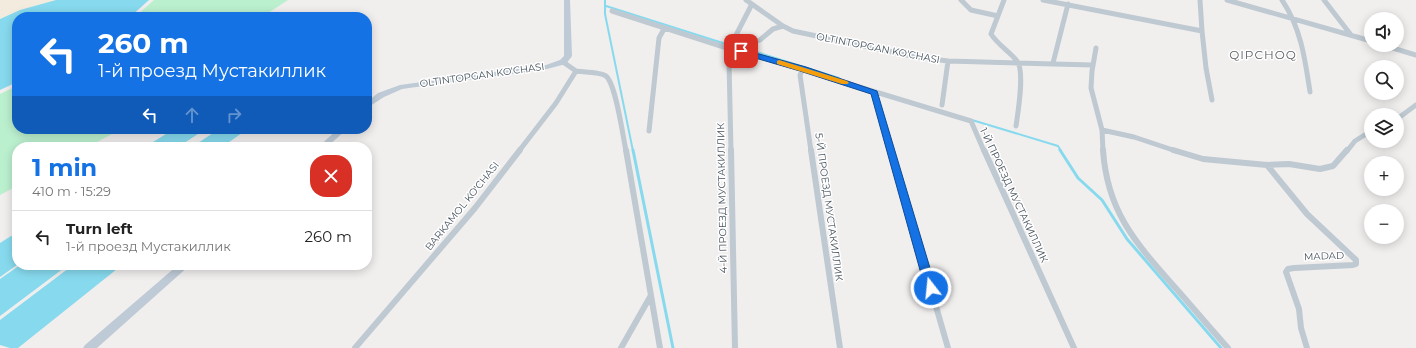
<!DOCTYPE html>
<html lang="en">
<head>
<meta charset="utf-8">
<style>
  body { margin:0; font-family:Montserrat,sans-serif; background:#f6f6f6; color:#222; height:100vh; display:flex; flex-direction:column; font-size:15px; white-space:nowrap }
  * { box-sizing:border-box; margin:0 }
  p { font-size:13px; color:#767676 }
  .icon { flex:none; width:22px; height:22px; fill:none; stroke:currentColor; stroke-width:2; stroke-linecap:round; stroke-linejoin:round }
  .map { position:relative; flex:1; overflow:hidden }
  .details { position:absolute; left:12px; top:142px; width:360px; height:128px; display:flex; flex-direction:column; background:#fff; border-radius:16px; box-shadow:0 2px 10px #0003 }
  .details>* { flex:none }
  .hud { position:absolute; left:12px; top:12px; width:360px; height:122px; border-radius:16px; box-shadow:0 2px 10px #0003; background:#1472e5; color:#fff; overflow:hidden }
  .fabs { position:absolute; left:1364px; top:12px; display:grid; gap:8px }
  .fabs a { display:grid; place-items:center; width:40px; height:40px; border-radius:50%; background:#fff; box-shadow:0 2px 10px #0003; font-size:20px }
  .pin { position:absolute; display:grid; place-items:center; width:34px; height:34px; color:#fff; margin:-17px; border-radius:8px; box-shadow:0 2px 6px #0006 }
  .me { position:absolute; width:44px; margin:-22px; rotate:344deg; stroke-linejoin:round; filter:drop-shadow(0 0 3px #0008) }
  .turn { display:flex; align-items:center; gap:14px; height:84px; padding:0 20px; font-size:18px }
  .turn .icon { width:52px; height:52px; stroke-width:2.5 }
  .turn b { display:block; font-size:28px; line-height:34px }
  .lanes { display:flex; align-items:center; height:38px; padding:0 20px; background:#0003; justify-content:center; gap:20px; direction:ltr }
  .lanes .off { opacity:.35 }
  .round { display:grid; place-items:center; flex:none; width:42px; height:42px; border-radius:16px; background:#f6f6f6 }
  .overview { display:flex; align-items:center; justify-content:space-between; height:68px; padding:0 20px }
  h1 { font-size:24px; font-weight:700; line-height:30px; color:#1472e5 }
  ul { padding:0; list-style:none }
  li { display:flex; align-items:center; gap:12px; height:52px; padding:0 20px; border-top:1px solid #e0e0e0 }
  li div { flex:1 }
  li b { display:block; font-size:15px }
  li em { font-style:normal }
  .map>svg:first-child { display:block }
  .green { fill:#bbf0cf }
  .sand { fill:#f3ecde }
  .water { fill:#87daee }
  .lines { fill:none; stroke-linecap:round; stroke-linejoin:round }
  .stream-far1 { stroke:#87daee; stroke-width:2 }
  .stream { stroke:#87daee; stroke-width:3 }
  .street-far1 { stroke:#bec9d1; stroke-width:5 }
  .street { stroke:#bec9d1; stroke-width:6 }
  .secondary { fill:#becad6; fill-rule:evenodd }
  .route { fill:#1472e5; stroke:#0d4a95 }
  .slow { fill:#f59e0b }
  .labels { text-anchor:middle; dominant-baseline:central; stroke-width:3; stroke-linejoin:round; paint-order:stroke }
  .street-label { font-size:10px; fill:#46525c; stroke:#fff }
  .quarter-label { font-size:12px; letter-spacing:1px; fill:#5b5f63; stroke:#fff }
</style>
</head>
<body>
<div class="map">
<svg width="1416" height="348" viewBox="0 0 1416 348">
  <rect width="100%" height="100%" fill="#f1eeee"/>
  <!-- green -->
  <path class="green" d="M 154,0 L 288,0 L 262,17 L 135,17 Z
    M 17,86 L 17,129 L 121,129 L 88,147 L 17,147 L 17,186 L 0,195 L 0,94 Z"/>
  <!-- sand -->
  <path class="sand" d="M 0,0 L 105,0 L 17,17 L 0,71 Z"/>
  <!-- water -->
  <path class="water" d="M 56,0 L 149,0 L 130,17 L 17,17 L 17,82 L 0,90 L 0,19 L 20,10 Z
    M 174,129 L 182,129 L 198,134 L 178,147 L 145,147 Z
    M 219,129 L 229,129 L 242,133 L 222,147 L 192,147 Z
    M 11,236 L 17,238 L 17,265 L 0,277 L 0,243 Z
    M 20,265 L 68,265 L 0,316 L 0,279 Z
    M 73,265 L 104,265 L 117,269 L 18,348 L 10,348 L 0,345 L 0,320 Z"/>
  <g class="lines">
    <!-- stream-far1 -->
    <path class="stream-far1" d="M 605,0 L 605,14 L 633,151
      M 606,6 L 726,44
      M 744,48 L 839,78
      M 972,120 L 1058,146 L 1061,151"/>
    <!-- stream -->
    <path class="stream" d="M 633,150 L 673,348
      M 1060,150 L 1078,178 L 1102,200 L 1127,239 L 1221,348"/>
    <!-- street-far1 -->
    <path class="street-far1" d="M 746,0 L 783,26 L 793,31 L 916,57 L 948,61 L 1092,65
      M 961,0 L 971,10 L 998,16
      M 1004,0 L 991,34 C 998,45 1009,51 1017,61 C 1025,71 1018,112 1016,126
      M 1043,0 L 1202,31 L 1206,68 L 1212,100
      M 1200,0 L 1202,31
      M 1227,0 L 1371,41
      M 1282,0 C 1301,28 1305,59 1310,92
      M 1324,0 L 1351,35
      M 612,11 L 727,48
      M 734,39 L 741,51 L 971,121 L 984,151
      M 738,45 L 760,40 L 773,29 L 783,26
      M 1383,45 L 1416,55
      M 727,48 L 729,62 L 731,151
      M 727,48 L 729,43 L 734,39 L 752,4
      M 1096,48 L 1092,71 L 1091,88 L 1102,130 L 1103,151
      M 1053,63 L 1068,4
      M 803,69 L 800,75 L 811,151
      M 576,71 C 583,72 601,72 606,76 C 616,84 623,137 626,151
      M 874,92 L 891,151
      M 942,105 L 948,61
      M 1397,119 L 1416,105
      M 1102,130 L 1134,137 L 1176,151
      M 649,131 L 659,38 L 664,29
      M 519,151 L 556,103 L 576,71 L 563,62
      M 1347,151 L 1355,141 L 1371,131"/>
    <!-- street -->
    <path class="street" d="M 626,150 L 660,348
      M 731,150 L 735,348
      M 811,150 L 840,348
      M 891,150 L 948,348
      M 984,150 L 1074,348
      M 1103,150 C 1107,210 1134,241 1172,284 C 1191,305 1209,327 1228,348
      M 1173,150 L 1203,159 L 1267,165 L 1289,164 L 1320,169 L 1333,166 L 1347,150
      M 1267,165 L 1307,214 L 1356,260 L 1356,264 L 1353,265 L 1294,268 L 1288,269 L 1286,272 L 1299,309 L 1301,328 L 1307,348
      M 355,348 L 475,208 L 520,150
      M 621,348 L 650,297"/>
    <!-- secondary -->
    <path class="secondary" d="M 564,0 L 570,0 L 572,56 L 566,64 L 547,69 L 402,89 L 384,97 L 367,108 L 367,102 L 378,93 L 400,85 L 546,65 L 560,60 L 564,56 Z
      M 338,129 L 347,129 L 327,147 L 318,147 Z
      M 178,265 L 190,265 L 97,348 L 83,348 L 85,345 Z"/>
  </g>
  <!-- route -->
  <path class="route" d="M 741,49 L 806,67 L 877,91 L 936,288 L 935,291 L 927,291 L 925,288 L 871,94 L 800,71 L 738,53 L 738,50 Z"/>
  <!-- slow -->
  <path class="slow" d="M 779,60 L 847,81 L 849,83 L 847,84 L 842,84 L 777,64 L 777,61 Z"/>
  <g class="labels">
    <!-- street labels -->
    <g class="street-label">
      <text transform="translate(878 48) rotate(11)">OLTINTOPGAN KO'CHASI</text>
      <text transform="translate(482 75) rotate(-8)">OLTINTOPGAN KO'CHASI</text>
      <text transform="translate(1014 195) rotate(65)">1-Й ПРОЕЗД МУСТАКИЛЛИК</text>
      <text transform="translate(722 198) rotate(-91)">4-Й ПРОЕЗД МУСТАКИЛЛИК</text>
      <text transform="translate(462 206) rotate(-51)">BARKAMOL KO'CHASI</text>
      <text transform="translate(829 207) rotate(82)">5-Й ПРОЕЗД МУСТАКИЛЛИК</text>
      <text transform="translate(1324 256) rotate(-2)">MADAD</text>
    </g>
    <!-- quarter labels -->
    <g class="quarter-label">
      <text x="1263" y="54">QIPCHOQ</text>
    </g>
  </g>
</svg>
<div class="fabs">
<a><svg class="icon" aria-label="sound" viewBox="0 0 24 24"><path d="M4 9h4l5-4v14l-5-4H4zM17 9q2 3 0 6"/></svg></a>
<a><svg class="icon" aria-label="search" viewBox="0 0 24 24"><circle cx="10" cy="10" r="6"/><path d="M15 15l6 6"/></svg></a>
<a><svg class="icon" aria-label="layers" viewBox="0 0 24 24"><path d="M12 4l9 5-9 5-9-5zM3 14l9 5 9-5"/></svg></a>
<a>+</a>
<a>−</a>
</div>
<div class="pin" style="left:741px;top:51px;background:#d93025"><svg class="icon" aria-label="arrive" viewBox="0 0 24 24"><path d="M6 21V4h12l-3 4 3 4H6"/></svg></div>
<svg class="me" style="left:931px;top:288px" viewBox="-20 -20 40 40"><circle r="17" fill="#1472e5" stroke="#fff" stroke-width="3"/><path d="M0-11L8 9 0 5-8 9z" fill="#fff"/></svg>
<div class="hud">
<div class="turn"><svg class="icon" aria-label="left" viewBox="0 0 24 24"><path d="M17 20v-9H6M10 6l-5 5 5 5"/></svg><div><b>260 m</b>1-й проезд Мустакиллик</div></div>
<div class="lanes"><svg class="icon" aria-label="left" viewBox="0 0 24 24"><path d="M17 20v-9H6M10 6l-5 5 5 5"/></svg><svg class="icon off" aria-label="ahead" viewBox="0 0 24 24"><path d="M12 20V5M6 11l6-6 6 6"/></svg><svg class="icon off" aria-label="right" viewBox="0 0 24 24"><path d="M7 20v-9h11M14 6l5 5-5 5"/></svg></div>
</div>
<section class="details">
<div class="overview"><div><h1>1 min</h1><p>410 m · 15:29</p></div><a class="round" style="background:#d93025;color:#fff"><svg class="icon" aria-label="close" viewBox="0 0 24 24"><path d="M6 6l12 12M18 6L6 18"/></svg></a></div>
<ul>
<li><svg class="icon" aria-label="left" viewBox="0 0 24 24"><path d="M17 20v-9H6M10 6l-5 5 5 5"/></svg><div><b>Turn left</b><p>1-й проезд Мустакиллик</p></div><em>260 m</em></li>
</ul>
</section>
</div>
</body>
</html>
